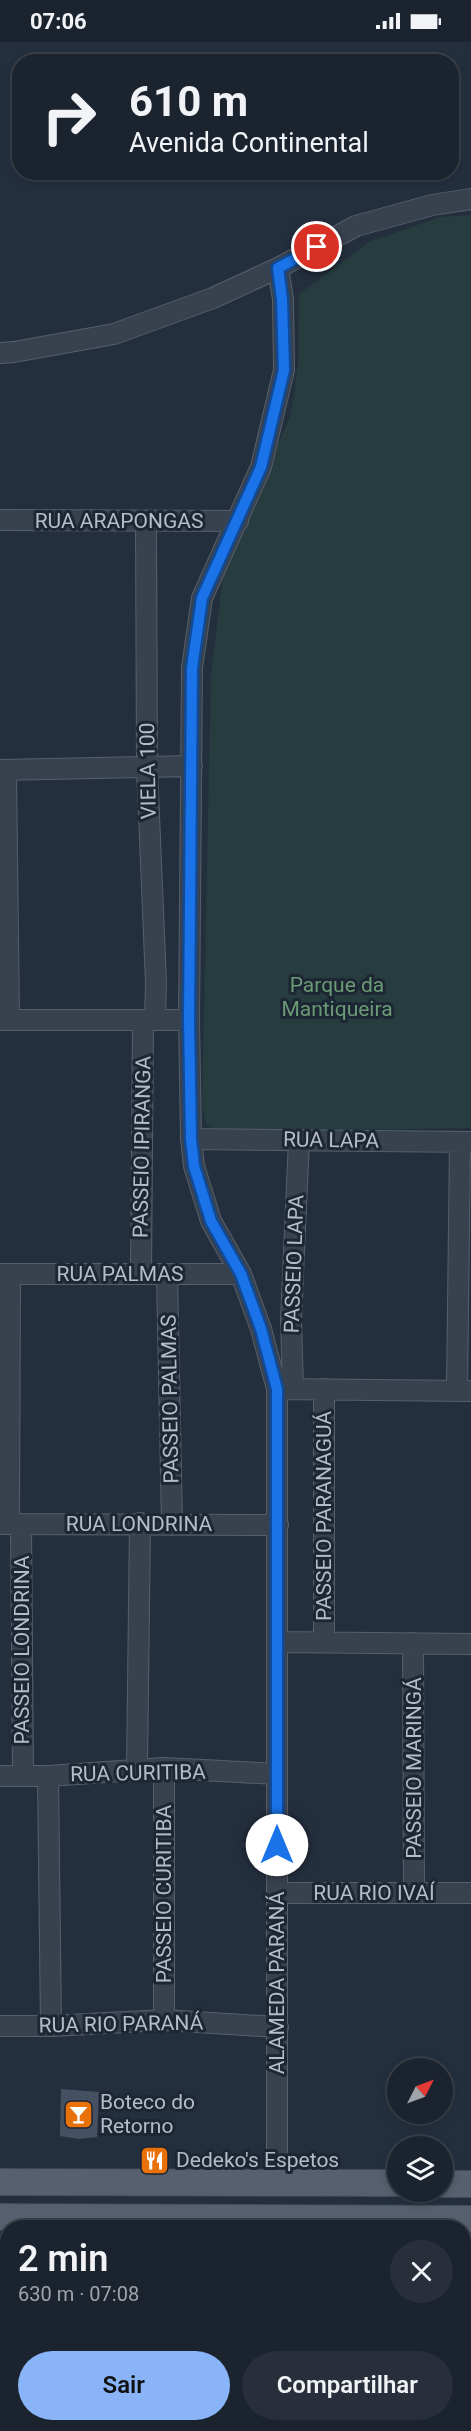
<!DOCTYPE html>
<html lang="pt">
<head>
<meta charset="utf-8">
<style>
  body { margin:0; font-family:Roboto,sans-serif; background:#282f3a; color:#f1f3f6; height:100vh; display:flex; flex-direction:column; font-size:22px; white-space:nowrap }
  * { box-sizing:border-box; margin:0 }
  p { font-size:20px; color:#a0a4aa }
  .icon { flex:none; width:33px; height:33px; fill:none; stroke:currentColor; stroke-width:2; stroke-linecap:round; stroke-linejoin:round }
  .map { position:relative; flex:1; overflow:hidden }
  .panel { position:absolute; left:0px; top:2178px; width:471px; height:212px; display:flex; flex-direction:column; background:#1b232e; border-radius:24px 24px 0 0; box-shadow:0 3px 9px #0003,0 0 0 2px #39404a }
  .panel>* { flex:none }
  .guide { position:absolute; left:12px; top:12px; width:447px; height:126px; border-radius:24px; box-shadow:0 3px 9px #0003,0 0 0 2px #39404a; background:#1b232e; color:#f1f3f6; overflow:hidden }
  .needle { width:39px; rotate:48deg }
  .buttons { position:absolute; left:387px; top:2016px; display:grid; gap:12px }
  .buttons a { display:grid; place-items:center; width:66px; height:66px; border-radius:50%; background:#1b232e; box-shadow:0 3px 9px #0003,0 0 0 2px #39404a; font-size:30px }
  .pin { position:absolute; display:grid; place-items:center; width:51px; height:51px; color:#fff; margin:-26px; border:3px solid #fff; border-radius:50%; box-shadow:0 2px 6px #0007 }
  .me { position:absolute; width:66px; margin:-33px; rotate:0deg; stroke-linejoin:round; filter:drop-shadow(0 0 4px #0008) }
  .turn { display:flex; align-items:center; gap:21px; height:126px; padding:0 18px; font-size:27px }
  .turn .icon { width:78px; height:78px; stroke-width:2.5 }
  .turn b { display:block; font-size:42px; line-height:51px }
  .round { display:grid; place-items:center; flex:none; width:63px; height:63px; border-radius:32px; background:#282f3a }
  .headline { display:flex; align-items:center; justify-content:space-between; height:102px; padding:0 18px }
  h1 { font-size:36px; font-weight:600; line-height:45px }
  .action { display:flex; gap:12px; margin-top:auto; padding:12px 18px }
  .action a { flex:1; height:69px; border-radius:36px; background:#8ab4f8; color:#111; font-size:24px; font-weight:600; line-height:69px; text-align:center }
  .action a+a { background:#282f3a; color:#f1f3f6 }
  .status { display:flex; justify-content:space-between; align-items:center; height:42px; padding:0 30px; background:#1b232e; direction:ltr }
  .status svg { height:16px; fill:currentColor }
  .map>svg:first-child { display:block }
  .green { fill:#263c3f }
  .building { fill:#455162 }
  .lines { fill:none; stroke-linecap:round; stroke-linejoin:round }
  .minor-casing { stroke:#565f6c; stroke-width:22 }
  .major-casing { stroke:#414a57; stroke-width:28 }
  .minor { stroke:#38414e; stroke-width:20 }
  .major { stroke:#56606e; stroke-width:26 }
  .route-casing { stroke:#114b97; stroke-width:15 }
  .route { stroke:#1a73e8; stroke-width:10 }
  .labels { text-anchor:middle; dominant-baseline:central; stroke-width:6; stroke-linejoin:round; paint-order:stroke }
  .street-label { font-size:21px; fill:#b4bcc9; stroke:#1d2633 }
  .park-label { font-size:21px; fill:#6b9a76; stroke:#1d2633 }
  .poi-label { font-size:21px; fill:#b4bcc9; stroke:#1d2633; text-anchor:start }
</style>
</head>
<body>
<div class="status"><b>07:06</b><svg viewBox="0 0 49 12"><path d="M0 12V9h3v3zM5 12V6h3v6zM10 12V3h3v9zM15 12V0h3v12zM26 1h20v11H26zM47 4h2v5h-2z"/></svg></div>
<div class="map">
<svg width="471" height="2389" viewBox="0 0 471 2389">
  <rect width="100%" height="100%" fill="#242f3e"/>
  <!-- green -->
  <path class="green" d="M 471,173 L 471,1086 L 215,1090 L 206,1081 L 202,1064 L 211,633 L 224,526 L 291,372 L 298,323 L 299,252 L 369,200 L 440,175 Z"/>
  <!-- building -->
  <path class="building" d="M 61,2047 L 99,2050 L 97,2095 L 79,2097 L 60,2094 Z"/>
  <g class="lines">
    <defs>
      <path id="minor" d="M 0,311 L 14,310 L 114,292 L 213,256 L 278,226 L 356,184 L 432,163 L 471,157
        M 0,478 L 238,479
        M 146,479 L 147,725 L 156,941 L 155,978
        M 0,728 L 192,724
        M 6,728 L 9,978
        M 0,978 L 189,978
        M 191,1097 L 471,1100
        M 0,1232 L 241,1232
        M 141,1232 L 143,978
        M 167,1232 L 172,1483
        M 280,1347 L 469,1349
        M 293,1347 L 291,1277 L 299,1098
        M 324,1347 L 324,1600
        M 457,1349 L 460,1100
        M 0,1482 L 278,1483
        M 9,1482 L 10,1232
        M 21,1482 L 23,1734
        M 278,1600 L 471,1602
        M 413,1601 L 414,1851
        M 164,1726 L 164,1978
        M 137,1728 L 140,1481
        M 0,1734 L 48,1734 L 164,1726 L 277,1732
        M 48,1734 L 51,1984
        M 277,1851 L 471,1851
        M 0,1984 L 51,1984 L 164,1978 L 278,1985
        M 277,2141 L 277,1347 L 261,1287 L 241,1232 L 211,1179 L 194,1124 L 191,1097 L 189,978 L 192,626 L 202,556 L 261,425 L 284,328 L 283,257 L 278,226
        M 464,2330 L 471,2330
        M 0,2364 L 8,2364
        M 262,2382 L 262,2389
        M 384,2382 L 384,2389
        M 128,2389 L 128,2382"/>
      <path id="major" d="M 0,2140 L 398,2141
        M 442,2142 L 471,2142
        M 0,2175 L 471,2177"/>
    </defs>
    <!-- minor casing -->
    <use href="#minor" class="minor-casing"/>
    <!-- major casing -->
    <use href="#major" class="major-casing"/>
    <!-- minor -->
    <use href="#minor" class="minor"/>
    <!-- major -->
    <use href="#major" class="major"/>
  </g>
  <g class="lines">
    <defs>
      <path id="route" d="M 277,1803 L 277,1347 L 261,1287 L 241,1232 L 211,1179 L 194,1124 L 191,1097 L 189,978 L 192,626 L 202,556 L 261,425 L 284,328 L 282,257 L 278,226 L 317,205"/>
    </defs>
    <!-- route casing -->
    <use href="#route" class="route-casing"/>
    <!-- route -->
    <use href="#route" class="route"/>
  </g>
  <!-- icons -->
  <defs>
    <symbol id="bar-square" viewBox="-11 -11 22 22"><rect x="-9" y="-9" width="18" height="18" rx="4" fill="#e8710a" stroke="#1d2633"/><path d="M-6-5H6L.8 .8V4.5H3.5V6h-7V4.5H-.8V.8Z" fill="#fff"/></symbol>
    <symbol id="restaurant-square" viewBox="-11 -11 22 22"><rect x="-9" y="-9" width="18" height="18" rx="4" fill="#e8710a" stroke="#1d2633"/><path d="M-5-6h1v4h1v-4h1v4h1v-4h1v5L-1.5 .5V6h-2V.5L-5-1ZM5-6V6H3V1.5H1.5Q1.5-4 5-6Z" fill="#fff"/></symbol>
  </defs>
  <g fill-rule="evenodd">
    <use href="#bar-square" x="62" y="2056" width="33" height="33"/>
    <use href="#restaurant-square" x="138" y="2102" width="33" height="33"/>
  </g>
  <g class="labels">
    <!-- street labels -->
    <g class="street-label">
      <text x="119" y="479">RUA ARAPONGAS</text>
      <text transform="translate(148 729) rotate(-91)">VIELA 100</text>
      <text transform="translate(331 1098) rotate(1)">RUA LAPA</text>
      <text transform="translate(142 1105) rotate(-89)">PASSEIO IPIRANGA</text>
      <text transform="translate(294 1222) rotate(-88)">PASSEIO LAPA</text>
      <text x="120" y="1232">RUA PALMAS</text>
      <text transform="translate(170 1357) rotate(-91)">PASSEIO PALMAS</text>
      <text transform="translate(324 1474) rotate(-90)">PASSEIO PARANAGUÁ</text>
      <text x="139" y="1482">RUA LONDRINA</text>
      <text transform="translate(22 1608) rotate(-90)">PASSEIO LONDRINA</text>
      <text transform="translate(414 1726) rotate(-90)">PASSEIO MARINGÁ</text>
      <text transform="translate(138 1731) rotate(-1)">RUA CURITIBA</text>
      <text x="374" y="1851">RUA RIO IVAÍ</text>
      <text transform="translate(164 1852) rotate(-90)">PASSEIO CURITIBA</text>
      <text transform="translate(277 1941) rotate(-90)">ALAMEDA PARANÁ</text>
      <text transform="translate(121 1982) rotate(-1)">RUA RIO PARANÁ</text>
    </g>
    <!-- park labels -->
    <g class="park-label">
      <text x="337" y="943">Parque da<tspan x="337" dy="24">Mantiqueira</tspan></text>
    </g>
    <!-- poi labels -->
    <g class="poi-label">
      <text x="100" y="2060">Boteco do<tspan x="100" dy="24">Retorno</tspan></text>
      <text x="176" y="2118">Dedeko's Espetos</text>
    </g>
  </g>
</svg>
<div class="buttons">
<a><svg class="needle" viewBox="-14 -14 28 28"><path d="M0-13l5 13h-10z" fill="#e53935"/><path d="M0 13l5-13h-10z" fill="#a0a4aa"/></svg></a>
<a><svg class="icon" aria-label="layers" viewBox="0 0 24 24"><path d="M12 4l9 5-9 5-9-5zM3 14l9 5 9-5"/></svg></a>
</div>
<div class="pin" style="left:317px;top:205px;background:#d93025"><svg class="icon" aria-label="arrive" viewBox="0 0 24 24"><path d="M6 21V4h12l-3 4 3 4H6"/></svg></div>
<svg class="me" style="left:277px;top:1803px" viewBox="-20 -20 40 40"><circle r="19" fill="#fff"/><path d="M0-13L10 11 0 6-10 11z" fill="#1a73e8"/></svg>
<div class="guide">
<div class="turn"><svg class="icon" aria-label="right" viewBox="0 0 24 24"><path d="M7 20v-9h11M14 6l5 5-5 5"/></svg><div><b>610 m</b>Avenida Continental</div></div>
</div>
<section class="panel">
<div class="headline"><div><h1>2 min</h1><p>630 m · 07:08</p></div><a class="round"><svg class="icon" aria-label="close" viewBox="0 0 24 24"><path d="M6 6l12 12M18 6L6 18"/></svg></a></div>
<div class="action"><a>Sair</a><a>Compartilhar</a></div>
</section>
</div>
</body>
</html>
